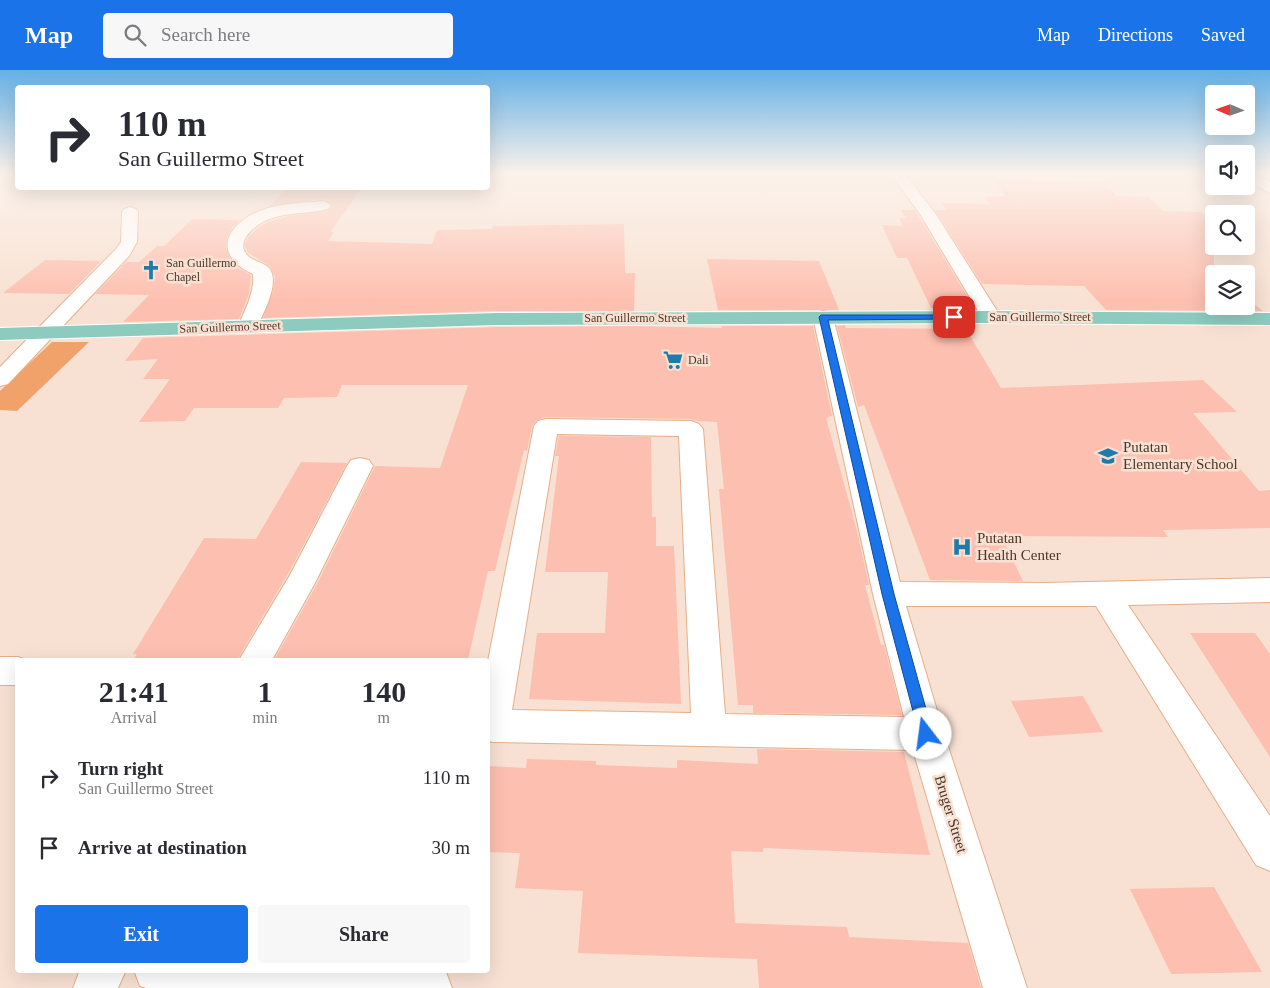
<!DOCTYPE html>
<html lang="en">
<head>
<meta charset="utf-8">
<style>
  body { margin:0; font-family:"Times New Roman",serif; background:#f7f7f7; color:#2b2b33; height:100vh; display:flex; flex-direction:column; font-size:19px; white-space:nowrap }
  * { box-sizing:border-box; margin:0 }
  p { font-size:16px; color:#7c7c81 }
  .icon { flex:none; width:28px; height:28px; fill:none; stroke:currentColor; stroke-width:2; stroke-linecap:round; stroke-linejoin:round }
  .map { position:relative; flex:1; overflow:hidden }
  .details { position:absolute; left:15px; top:588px; width:475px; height:315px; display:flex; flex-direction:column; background:#fff; border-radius:5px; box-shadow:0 5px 20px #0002 }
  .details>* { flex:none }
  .hud { position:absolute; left:15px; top:15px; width:475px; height:105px; border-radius:5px; box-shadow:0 5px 20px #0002; background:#fff; color:#2b2b33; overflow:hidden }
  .needle { width:32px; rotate:272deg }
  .controls { position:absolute; left:1205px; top:15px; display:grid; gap:10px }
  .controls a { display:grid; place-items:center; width:50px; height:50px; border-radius:5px; background:#fff; box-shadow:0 5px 20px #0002; font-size:25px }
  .pin { position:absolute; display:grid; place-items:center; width:42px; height:42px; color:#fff; margin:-21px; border-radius:10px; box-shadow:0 2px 8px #0006 }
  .me { position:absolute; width:55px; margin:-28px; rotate:345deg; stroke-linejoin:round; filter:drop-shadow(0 0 4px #0008) }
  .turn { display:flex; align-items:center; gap:18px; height:105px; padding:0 20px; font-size:22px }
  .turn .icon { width:65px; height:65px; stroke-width:2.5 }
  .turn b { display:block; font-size:35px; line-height:42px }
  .eta { display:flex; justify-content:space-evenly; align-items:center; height:85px; text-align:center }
  .eta b { font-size:30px; font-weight:800; line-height:35px }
  .action { display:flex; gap:10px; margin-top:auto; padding:10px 20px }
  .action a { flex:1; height:58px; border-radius:5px; background:#1a73e8; color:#fff; font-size:20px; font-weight:800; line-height:58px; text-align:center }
  .action a+a { background:#f7f7f7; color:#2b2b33 }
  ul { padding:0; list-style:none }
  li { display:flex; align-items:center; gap:15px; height:70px; padding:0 20px }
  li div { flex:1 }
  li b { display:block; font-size:19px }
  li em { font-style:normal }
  header { display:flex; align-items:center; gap:30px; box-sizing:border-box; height:70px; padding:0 25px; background:#1a73e8; color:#fff }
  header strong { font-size:24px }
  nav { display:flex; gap:28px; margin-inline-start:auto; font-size:18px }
  .search { width:350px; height:45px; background:#f7f7f7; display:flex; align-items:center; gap:12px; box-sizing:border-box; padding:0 18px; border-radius:5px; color:#7c7c81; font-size:19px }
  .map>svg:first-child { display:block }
  .green { fill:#f0a26a }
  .building { fill:#fdbfaf }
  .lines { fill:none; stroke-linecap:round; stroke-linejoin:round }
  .minor-casing { stroke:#e5ae88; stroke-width:2 }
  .major-casing { stroke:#fff; stroke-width:2 }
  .minor { fill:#fff; fill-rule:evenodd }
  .major { fill:#8dcbbe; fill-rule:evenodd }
  .route { fill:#1a73e8; stroke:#114b97 }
  .labels { text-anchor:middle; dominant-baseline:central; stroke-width:5; stroke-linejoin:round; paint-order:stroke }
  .far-poi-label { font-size:12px; fill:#4c3627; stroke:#f8e1d2; text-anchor:start }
  .far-street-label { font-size:12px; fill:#4c3627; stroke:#f8e1d2 }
  .poi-label { font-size:15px; fill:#4c3627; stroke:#f8e1d2; text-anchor:start }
  .street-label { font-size:15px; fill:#4c3627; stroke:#f8e1d2 }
</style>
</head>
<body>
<header>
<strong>Map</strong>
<div class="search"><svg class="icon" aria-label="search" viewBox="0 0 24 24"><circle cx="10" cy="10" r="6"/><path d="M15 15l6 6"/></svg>Search here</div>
<nav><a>Map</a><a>Directions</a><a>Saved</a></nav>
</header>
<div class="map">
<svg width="1270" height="918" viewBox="0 0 1270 918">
  <rect width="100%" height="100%" fill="#f8e1d2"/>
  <!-- green -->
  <path class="green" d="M 52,272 L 89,272 L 17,341 L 0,340 L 0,321 Z"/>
  <!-- building -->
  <path class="building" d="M 993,110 L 1106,113 L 1116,126 L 1149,127 L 1163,141 L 1201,142 L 1214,154 L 1214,195 L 1208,195 L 1219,204 L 1214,204 L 1214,236 L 1246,236 L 1246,227 L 1263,241 L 1106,240 L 1084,216 L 982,214 L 935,140 L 946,140 L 941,133 L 991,134 L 983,127 L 1005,126 Z
    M 286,118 L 361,118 L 331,162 L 334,162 L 328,171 L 432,174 L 437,160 L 492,159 L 493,156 L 624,154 L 625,203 L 635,203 L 634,241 L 497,241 L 263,248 L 273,222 L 275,207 L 270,196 L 248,183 L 245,175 L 248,167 L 259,157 L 268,152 L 287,146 L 328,141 L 333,136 L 329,132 L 323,129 L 270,136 Z
    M 901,140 L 915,140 L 975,239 L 931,238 L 907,188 L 897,188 L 882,155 L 903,156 L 899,148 L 906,148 Z
    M 192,149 L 240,150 L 232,158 L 227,168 L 226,178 L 230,188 L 238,198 L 251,205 L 249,224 L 239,249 L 123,252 L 149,225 L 95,224 L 126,192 L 139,192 L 157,176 L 164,176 Z
    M 707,189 L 819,191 L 839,240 L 718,240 Z
    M 45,190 L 101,191 L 69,224 L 3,223 Z
    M 845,255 L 846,258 L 966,259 L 1001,318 L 1203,310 L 1237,342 L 1193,343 L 1259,421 L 1270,420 L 1270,458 L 1163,460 L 1168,467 L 1001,466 L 1023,511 L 930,510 L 864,335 L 858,337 L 837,256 Z
    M 633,256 L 722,258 L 722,256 L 813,256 L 832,346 L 826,348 L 857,461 L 869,515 L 865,515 L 881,575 L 884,575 L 902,645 L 753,643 L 753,635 L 738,635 L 719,419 L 724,419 L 717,352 L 697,351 L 691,349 L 546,347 L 537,350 L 532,356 L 527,381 L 524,380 L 495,501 L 488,501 L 468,590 L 274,590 L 317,514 L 375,396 L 440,398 L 468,315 L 342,315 L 337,327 L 284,328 L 278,338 L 194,338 L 185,351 L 139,352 L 170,309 L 143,309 L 158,289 L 125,291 L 143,268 L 497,257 Z
    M 559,366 L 651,367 L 652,447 L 656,447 L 656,476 L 674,476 L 681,634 L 529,629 L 537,563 L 605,563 L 608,502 L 545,502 L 559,386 L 555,386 Z
    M 301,392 L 347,393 L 288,504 L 237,590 L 133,590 L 137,584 L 133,584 L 204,468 L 256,469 Z
    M 1190,563 L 1255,563 L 1270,584 L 1270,687 Z
    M 1083,626 L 1103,662 L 1029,667 L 1011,631 Z
    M 757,679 L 904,682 L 930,785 L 763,778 L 763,782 L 731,781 L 735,853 L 847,857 L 849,867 L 968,873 L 981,918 L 759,918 L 757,889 L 578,883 L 583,821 L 515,818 L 520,783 L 488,782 L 488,696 L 526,698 L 527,689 L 596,691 L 596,695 L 677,698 L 677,690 L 758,694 Z
    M 1214,817 L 1262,902 L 1171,904 L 1130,819 Z"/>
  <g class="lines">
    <defs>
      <path id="minor" d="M 895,104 L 905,104 L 935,143 L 1001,247 L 998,251 L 991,253 L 984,251 L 920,144 L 893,107 Z
        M 1246,104 L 1256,104 L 1270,112 L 1270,123 L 1246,110 Z
        M 323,131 L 328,133 L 331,136 L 328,139 C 301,146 271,139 249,163 C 245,167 242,174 244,180 C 249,193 267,191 271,201 C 278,217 264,241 258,256 L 255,260 L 248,262 L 241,260 L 238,256 C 245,240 255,222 253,204 C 209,184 228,151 265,139 C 284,133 304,133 323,131 Z
        M 130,137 L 136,139 L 138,142 L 137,172 L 129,186 L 8,314 L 0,316 L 0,297 L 116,179 L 121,172 L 122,142 L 124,139 Z
        M 823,241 L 830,243 L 833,247 L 900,512 L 1044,513 L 1270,508 L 1270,532 L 1128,535 L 1270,746 L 1270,801 L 1256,795 L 1096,536 L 906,536 L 944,664 L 1027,918 L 983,918 L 913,680 L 492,672 L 488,670 L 488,591 L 534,356 L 538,351 L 546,349 L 691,351 L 699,354 L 703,359 L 725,644 L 904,647 L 873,524 L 813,247 L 816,243 ZM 557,364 L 679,366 L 691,643 L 512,640 Z
        M 360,388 L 369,390 L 373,396 L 315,513 L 272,590 L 239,590 L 290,505 L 347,396 L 351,390 Z
        M 0,587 L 18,587 L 27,590 L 18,590 L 18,615 L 0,615 Z
        M 80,900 L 126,900 L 118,918 L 73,918 Z
        M 134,900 L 440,900 L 446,902 L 452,918 L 146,918 L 140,916 Z"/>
      <path id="major" d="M 991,241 L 1270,243 L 1270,255 L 991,253 L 497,255 L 0,270 L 0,258 L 497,243 Z"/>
    </defs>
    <!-- minor casing -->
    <use href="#minor" class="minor-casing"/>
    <!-- major casing -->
    <use href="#major" class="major-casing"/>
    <!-- minor -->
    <use href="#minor" class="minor"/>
    <!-- major -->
    <use href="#major" class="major"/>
  </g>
  <!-- sky -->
  <linearGradient id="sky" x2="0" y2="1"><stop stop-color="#65b0e6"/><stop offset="0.45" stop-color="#fcf2eb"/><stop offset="1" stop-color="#fcf2eb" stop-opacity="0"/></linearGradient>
  <rect width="1270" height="232" fill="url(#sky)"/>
  <!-- route -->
  <path class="route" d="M 821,245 L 954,245 L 958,247 L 954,249 L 828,250 L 894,524 L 933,664 L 931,669 L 926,671 L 921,669 L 919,664 L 882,524 L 819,247 Z"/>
  <!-- icons -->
  <defs>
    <symbol id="church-bare" viewBox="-9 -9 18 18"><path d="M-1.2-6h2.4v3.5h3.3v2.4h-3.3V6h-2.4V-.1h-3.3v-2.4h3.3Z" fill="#1f7ca9" stroke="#f8e1d2" stroke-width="2.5" paint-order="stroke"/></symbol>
    <symbol id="supermarket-bare" viewBox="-9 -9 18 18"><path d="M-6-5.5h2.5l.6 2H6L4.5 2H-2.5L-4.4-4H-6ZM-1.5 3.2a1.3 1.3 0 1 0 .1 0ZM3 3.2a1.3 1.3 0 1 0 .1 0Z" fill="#1f7ca9" stroke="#f8e1d2" stroke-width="2.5" paint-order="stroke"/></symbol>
    <symbol id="school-bare" viewBox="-9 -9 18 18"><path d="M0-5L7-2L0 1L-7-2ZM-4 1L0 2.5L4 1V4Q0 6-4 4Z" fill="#1f7ca9" stroke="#f8e1d2" stroke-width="2.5" paint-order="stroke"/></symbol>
    <symbol id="hospital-bare" viewBox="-9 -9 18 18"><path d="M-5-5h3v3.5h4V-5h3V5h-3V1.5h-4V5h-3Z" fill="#1f7ca9" stroke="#f8e1d2" stroke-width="2.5" paint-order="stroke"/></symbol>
  </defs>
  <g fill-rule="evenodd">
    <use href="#church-bare" x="137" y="186" width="28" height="28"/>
    <use href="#supermarket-bare" x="659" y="276" width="28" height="28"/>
    <use href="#school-bare" x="1094" y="372" width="28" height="28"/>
    <use href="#hospital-bare" x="948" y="463" width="28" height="28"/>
  </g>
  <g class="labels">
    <!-- far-poi labels -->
    <g class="far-poi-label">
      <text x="166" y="193">San Guillermo<tspan x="166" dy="14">Chapel</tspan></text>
      <text x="688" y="290">Dali</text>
    </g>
    <!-- far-street labels -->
    <g class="far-street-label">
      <text x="1040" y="247">San Guillermo Street</text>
      <text x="635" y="248">San Guillermo Street</text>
      <text transform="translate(230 257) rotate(-2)">San Guillermo Street</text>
    </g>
    <!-- poi labels -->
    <g class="poi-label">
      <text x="1123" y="377">Putatan<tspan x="1123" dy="17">Elementary School</tspan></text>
      <text x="977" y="468">Putatan<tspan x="977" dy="17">Health Center</tspan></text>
    </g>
    <!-- street labels -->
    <g class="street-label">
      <text transform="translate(951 744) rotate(73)">Bruger Street</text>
    </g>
  </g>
</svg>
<div class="controls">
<a><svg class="needle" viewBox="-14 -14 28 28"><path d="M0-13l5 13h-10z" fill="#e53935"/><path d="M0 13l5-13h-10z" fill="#7c7c81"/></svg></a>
<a><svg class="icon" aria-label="sound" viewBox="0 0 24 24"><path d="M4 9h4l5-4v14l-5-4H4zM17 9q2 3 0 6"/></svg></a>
<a><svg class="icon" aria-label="search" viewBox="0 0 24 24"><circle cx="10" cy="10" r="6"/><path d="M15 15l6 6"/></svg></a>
<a><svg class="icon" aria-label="layers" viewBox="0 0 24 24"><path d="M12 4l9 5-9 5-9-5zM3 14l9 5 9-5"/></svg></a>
</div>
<div class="pin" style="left:954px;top:247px;background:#d93025"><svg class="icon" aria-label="arrive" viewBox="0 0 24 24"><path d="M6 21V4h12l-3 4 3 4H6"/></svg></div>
<svg class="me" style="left:926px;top:664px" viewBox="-20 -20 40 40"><circle r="19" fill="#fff"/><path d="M0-13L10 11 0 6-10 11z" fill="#1a73e8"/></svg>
<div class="hud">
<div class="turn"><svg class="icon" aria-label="right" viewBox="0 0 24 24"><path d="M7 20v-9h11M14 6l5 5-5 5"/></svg><div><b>110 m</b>San Guillermo Street</div></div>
</div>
<section class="details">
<div class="eta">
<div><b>21:41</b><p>Arrival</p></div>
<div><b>1</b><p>min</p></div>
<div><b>140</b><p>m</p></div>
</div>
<ul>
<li><svg class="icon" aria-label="right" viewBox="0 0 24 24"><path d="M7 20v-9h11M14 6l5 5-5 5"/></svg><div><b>Turn right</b><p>San Guillermo Street</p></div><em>110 m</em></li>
<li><svg class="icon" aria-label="arrive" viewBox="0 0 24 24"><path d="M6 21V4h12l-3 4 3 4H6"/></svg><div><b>Arrive at destination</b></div><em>30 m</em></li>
</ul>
<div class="action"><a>Exit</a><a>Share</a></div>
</section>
</div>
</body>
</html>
